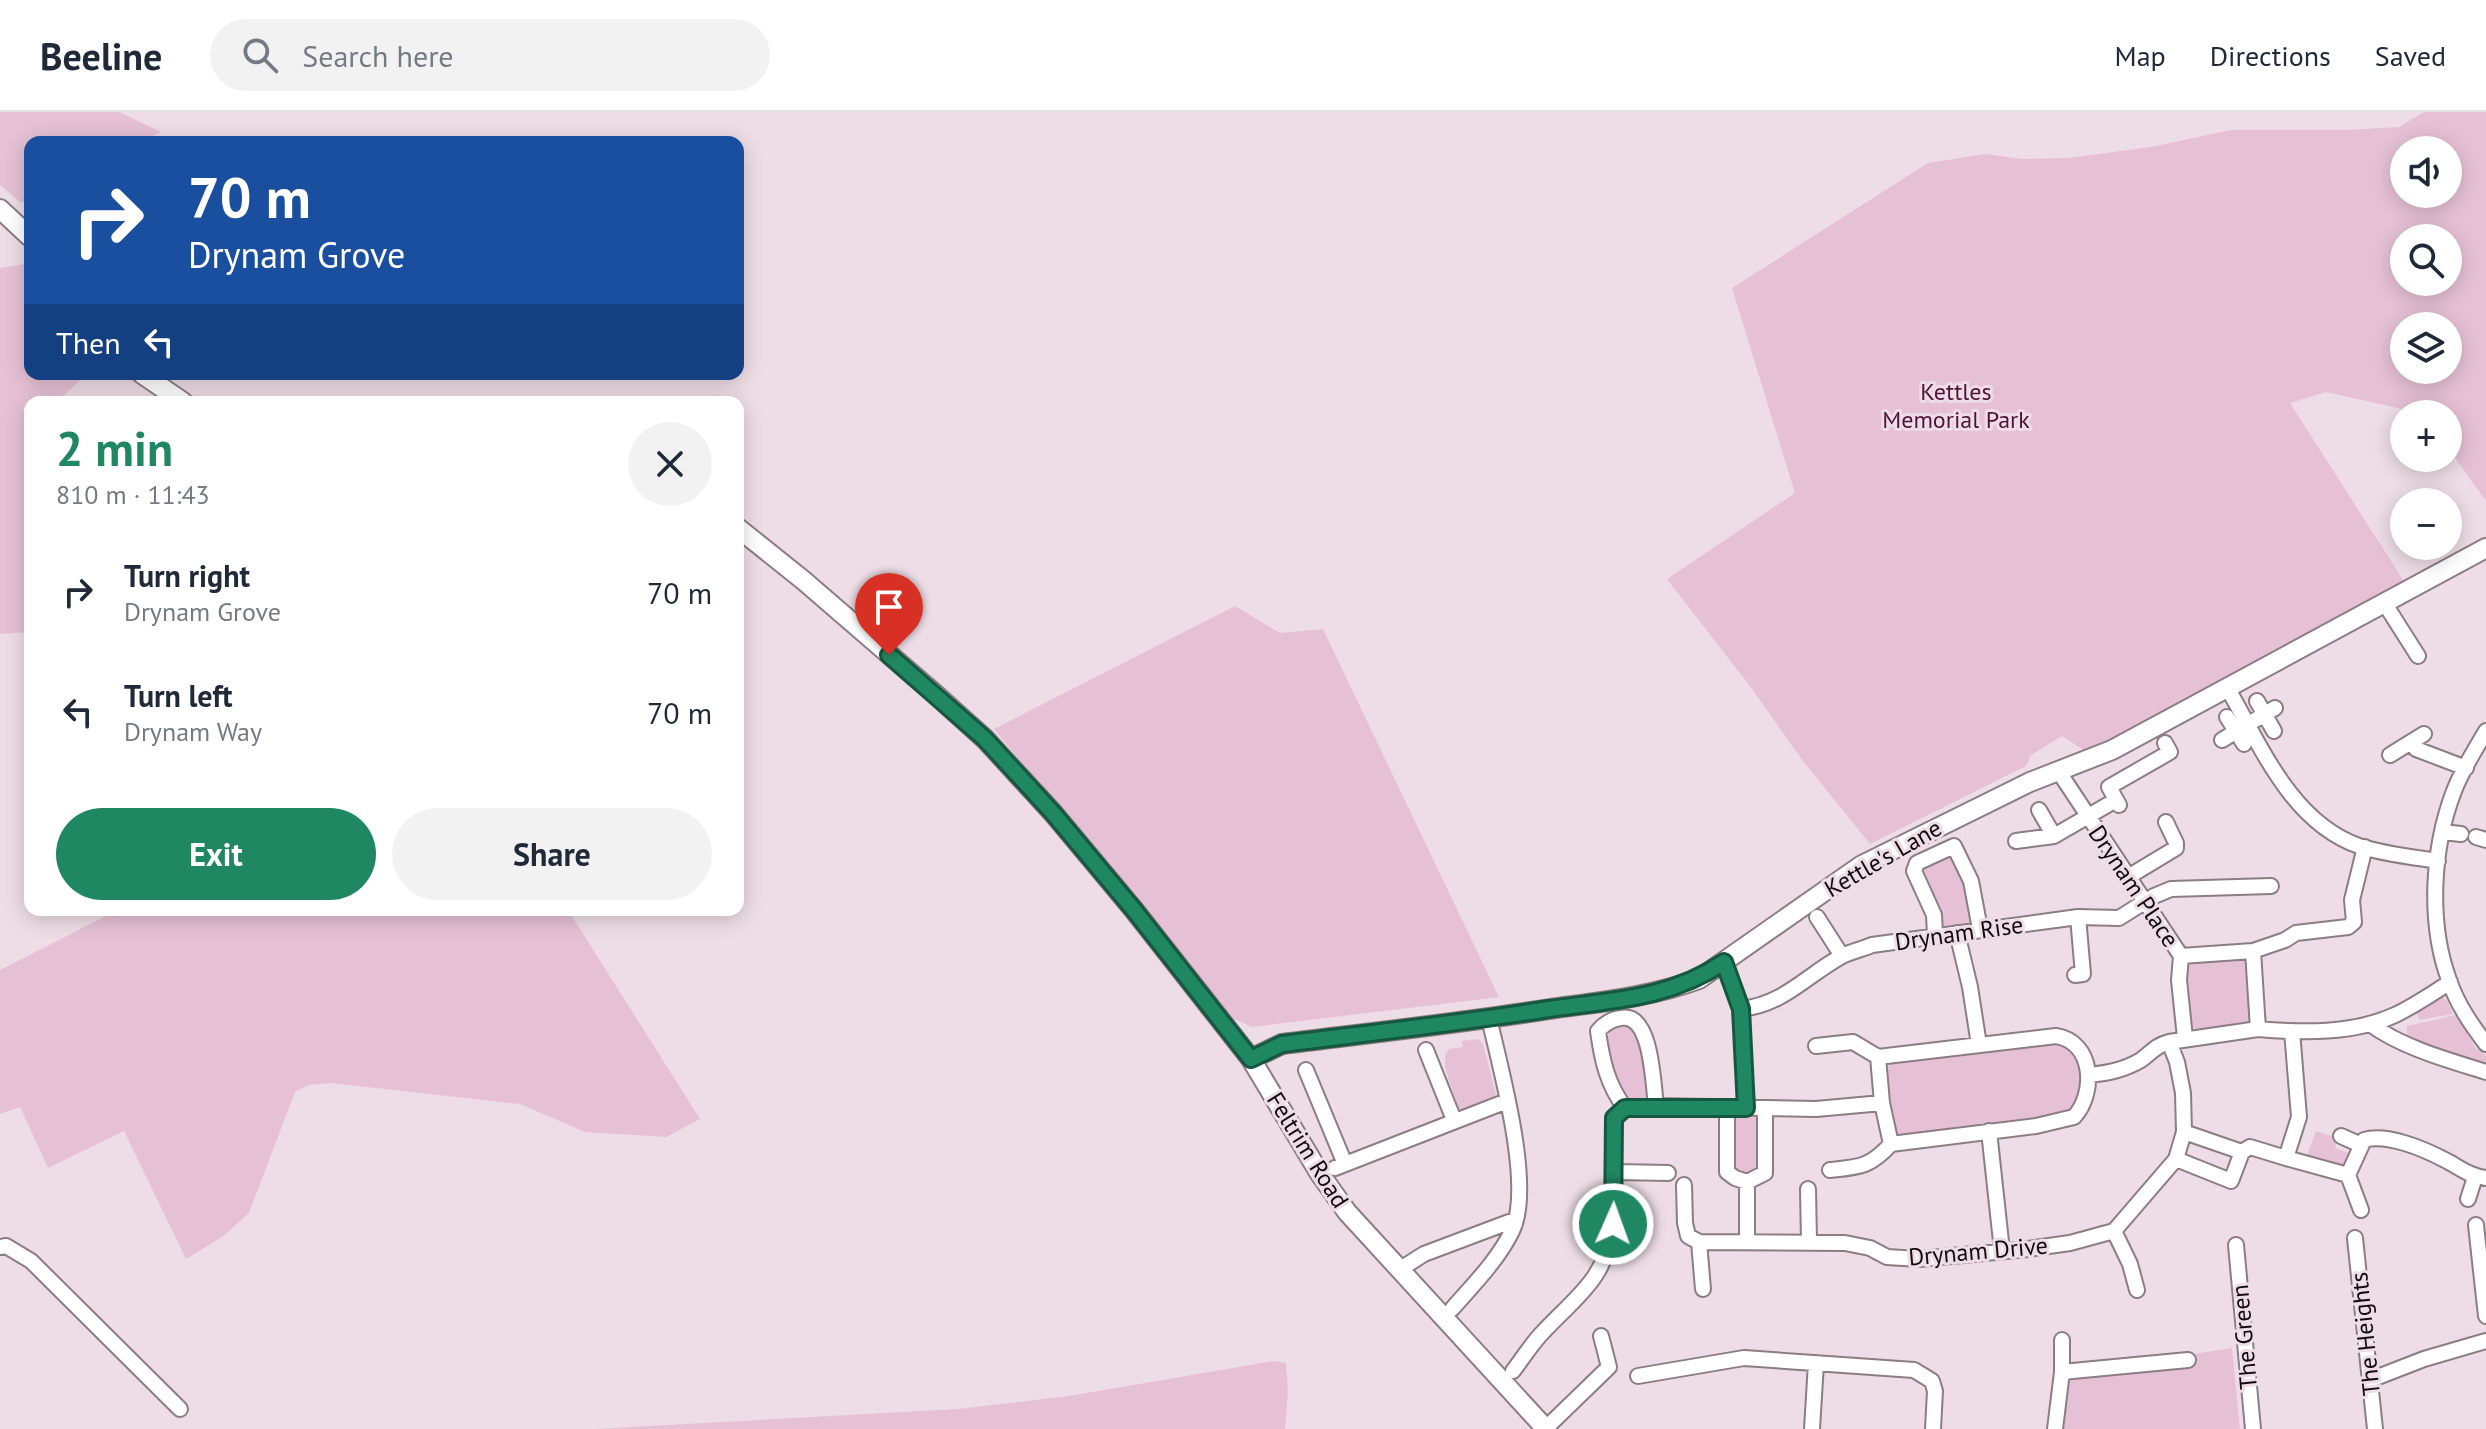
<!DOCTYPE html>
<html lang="en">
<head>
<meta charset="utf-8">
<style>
  body { margin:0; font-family:"PT Sans",sans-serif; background:#f2f2f3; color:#1f2937; height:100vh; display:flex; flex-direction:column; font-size:30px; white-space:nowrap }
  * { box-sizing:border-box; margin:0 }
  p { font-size:26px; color:#747a83 }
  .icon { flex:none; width:44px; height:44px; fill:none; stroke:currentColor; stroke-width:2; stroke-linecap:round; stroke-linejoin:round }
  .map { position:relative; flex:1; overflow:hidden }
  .details { position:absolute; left:24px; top:284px; width:720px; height:520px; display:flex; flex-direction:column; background:#fff; border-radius:16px; box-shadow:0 4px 20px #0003 }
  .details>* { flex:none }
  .guide { position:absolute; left:24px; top:24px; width:720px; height:244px; border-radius:16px; box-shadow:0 4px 20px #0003; background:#1a4fa0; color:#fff; overflow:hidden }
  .controls { position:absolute; left:2390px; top:24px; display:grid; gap:16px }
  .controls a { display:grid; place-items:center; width:72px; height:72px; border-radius:50%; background:#fff; box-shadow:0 4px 20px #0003; font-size:40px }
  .pin { position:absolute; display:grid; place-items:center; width:68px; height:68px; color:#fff; margin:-82px -34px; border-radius:50% 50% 50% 0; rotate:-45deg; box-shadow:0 0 8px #0007 }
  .pin .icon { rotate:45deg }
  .me { position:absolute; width:88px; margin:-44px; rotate:2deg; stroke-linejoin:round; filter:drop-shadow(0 0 6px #0008) }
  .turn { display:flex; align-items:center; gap:28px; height:168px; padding:0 32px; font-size:36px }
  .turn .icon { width:104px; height:104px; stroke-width:2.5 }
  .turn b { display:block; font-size:56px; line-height:68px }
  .then { display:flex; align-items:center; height:76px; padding:0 32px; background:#0003; gap:16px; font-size:30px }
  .round { display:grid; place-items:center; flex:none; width:84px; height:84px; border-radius:42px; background:#f2f2f3 }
  .summary { display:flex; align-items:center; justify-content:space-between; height:136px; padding:0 32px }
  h1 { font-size:48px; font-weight:700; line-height:60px; color:#208763 }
  .button { display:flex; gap:16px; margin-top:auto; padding:16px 32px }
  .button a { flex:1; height:92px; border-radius:48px; background:#208763; color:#fff; font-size:32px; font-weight:700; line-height:92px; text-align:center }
  .button a+a { background:#f2f2f3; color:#1f2937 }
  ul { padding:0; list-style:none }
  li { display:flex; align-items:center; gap:24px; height:120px; padding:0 32px }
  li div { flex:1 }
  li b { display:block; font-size:30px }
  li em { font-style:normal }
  header { display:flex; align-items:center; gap:48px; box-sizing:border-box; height:112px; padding:0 40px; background:#fff; border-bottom:2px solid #e0e1e3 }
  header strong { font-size:38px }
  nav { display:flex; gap:44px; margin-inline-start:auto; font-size:28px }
  .search { width:560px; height:72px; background:#f2f2f3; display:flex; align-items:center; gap:20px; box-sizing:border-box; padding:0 28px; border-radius:44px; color:#747a83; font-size:30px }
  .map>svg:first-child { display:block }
  .green { fill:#e6c1d5; fill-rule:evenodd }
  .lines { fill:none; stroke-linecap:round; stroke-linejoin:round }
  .minor-casing { stroke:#8c7d85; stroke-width:18 }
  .tertiary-casing { stroke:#8c7d85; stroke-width:22 }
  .minor { stroke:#fff; stroke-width:14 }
  .tertiary { stroke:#fff; stroke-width:18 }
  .route-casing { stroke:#155840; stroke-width:20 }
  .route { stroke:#208763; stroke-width:14 }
  .labels { text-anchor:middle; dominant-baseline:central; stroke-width:6; stroke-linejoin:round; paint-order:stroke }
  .park-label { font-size:24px; fill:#4e133a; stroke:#eedde6 }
  .street-label { font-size:24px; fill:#110b0e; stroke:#eedde6 }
</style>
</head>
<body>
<header>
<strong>Beeline</strong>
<div class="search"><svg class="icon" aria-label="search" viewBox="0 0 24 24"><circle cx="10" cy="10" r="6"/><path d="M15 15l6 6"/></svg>Search here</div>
<nav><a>Map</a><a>Directions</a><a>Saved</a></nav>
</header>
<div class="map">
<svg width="2486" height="1317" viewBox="0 0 2486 1317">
  <rect width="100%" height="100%" fill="#eedde6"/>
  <!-- green -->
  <path class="green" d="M 0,0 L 119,0 L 161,20 L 142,30 L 30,30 L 30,86 L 21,91 L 0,73 Z
    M 2424,0 L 2486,0 L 2486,389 L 2448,336 L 2448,302 L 2424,302 L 2326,280 L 2290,291 L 2405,471 L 2087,640 L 2062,624 L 2031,643 L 2026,654 L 1870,732 L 1803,649 L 1752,577 L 1667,467 L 1795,381 L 1732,176 L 1928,51 L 1985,42 L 2023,47 L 2068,46 L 2151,35 L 2231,18 L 2346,18 L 2399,15 ZM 2404,38 L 2448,38 L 2448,82 L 2404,82 ZM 2404,126 L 2448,126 L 2448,170 L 2404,170 ZM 2404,214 L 2448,214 L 2448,258 L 2404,258 Z
    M 30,151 L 30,262 L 87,262 L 63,284 L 66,290 L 30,290 L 30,520 L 0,522 L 0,156 Z
    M 1235,494 L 1280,521 L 1323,517 L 1499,885 L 1252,915 L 1232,906 L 994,617 Z
    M 1947,742 L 1955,744 L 1964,764 L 1971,805 L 1971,811 L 1946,816 L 1940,813 L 1919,756 Z
    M 118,798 L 568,798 L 700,1007 L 666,1025 L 585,1020 L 520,992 L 331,971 L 308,973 L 295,980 L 249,1101 L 222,1125 L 186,1147 L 124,1019 L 48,1056 L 20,995 L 0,1002 L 0,858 Z
    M 2241,845 L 2248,850 L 2251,908 L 2247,913 L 2196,919 C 2185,908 2183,864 2189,849 Z
    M 2441,883 L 2448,890 L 2453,902 L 2419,908 L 2417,899 Z
    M 2456,903 L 2477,938 L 2479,937 L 2486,944 L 2486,956 L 2406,924 L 2407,914 Z
    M 1623,913 L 1636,915 L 1641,925 L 1649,980 L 1642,990 C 1611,995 1609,946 1607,924 L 1611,918 Z
    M 1478,927 L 1483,932 L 1496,982 L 1491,987 L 1459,998 L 1445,956 L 1445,943 L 1449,937 L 1463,935 L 1462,929 Z
    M 2056,931 L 2073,939 C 2079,951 2088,978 2079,991 C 2075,996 2068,1000 2064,1004 L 1900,1026 L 1892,1020 L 1884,960 L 1892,950 Z
    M 1738,1003 L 1757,1004 L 1761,1010 L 1760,1055 L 1756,1061 L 1740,1062 L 1735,1058 L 1733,1009 Z
    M 2316,1019 L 2337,1026 L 2335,1036 L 2351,1042 L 2346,1052 L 2335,1054 L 2306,1046 Z
    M 2232,1236 L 2240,1317 L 2059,1317 L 2064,1274 L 2073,1266 L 2187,1255 L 2188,1243 Z
    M 1274,1249 L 1286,1251 L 1288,1279 L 1285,1317 L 596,1317 L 958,1297 L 1069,1284 Z"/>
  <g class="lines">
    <defs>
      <path id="minor" d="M 2385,492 L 2418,544
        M 2228,577 C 2261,634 2291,710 2359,734 C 2383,742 2412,745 2438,749
        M 2257,589 L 2274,619
        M 2227,605 L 2244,632
        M 2486,619 C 2475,638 2462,658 2454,679 C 2432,736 2428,811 2449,868 C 2457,892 2471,912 2486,932
        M 2222,628 L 2275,596
        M 2412,630 L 2416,637 L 2466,656
        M 2390,643 L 2424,622
        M 2059,660 L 2181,844
        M 2119,693 L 2109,675 L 2170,640 L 2165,631
        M 2039,698 L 2054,724
        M 2443,720 L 2461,722
        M 2476,725 L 2486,728
        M 2016,729 L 2054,724 L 2116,688
        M 2128,765 L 2176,736 L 2176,731 L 2166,710
        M 1817,805 L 1842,844
        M 1957,821 L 1970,875 L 1979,933
        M 1935,823 L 1934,803 L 1914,759 L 1917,751 L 1954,734 L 1971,769 L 1980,817
        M 2253,839 L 2285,828 L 2296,821 L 2348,815 L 2354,810 L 2352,788 L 2365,735
        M 1724,850 L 1741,897 L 1746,996
        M 2075,863 L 2083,862 L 2078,805
        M 1741,897 C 1783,893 1807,863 1842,844 C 1852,839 1863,837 1872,833 L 2078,805 L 2119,806 L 2154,784 L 2171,777 L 2271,774
        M 2370,912 C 2403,936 2448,948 2486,960
        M 2258,917 C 2303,921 2353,922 2395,903 C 2414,894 2432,882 2450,870
        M 1816,934 L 1853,930 L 1878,945
        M 1426,938 L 1454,1008
        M 1878,945 L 2056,924 C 2094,930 2096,981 2074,1005 L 2036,1014 L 1891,1032
        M 1878,945 L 1882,991 L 1891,1032
        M 1306,958 L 1345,1052
        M 2089,963 C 2108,961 2124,958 2141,948 C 2151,941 2156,933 2169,930
        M 1727,995 L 1727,1060 L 1735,1066 L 1747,1070 L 1765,1061 L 1765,997
        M 1625,996 L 1656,994 L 1816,997 L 1882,991
        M 1625,996 C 1607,972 1602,948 1598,919 C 1604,912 1611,907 1621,906 C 1652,900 1653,972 1656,994
        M 1989,1019 L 2002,1139
        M 2341,1024 L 2361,1033
        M 2242,1040 L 2250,1035 L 2286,1046 L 2299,1005 L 2292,919
        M 2286,1046 L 2348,1063 L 2361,1098
        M 2176,1047 L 2231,1069 L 2242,1040 L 2184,1020
        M 1335,1056 L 1507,989
        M 1830,1058 C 1860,1055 1870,1055 1891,1032
        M 1615,1060 L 1668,1061
        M 2348,1063 L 2364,1028 C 2387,1021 2424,1037 2445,1048 C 2459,1055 2469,1064 2486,1066
        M 1747,1070 L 1747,1130
        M 1684,1073 L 1685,1111 L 1688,1124 L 1699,1130
        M 1808,1077 L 1809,1130
        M 2468,1087 L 2475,1065
        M 2476,1113 L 2486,1204
        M 2114,1119 L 2130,1152 L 2137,1178
        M 2355,1126 L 2375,1317
        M 2236,1133 L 2253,1317
        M 0,1135 L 6,1134 L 31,1149 L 180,1297
        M 1399,1158 L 1424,1142 L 1509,1110 L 1515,1110
        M 1703,1177 L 1699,1130 L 1845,1131 L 1870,1136 L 1887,1145 L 1919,1147 L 2028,1137 L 2070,1131 L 2114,1119 L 2176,1047 L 2184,1020 L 2183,981 L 2177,950 L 2169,930 L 2258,917 L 2253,839 L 2181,844 L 2179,868 L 2185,926
        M 1452,1197 C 1473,1173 1498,1148 1512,1119 C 1534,1075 1500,955 1489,906
        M 1513,1259 C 1523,1246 1532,1231 1544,1219 C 1577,1184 1607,1166 1613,1112 C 1618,1077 1610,1041 1614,1006 L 1625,996
        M 2062,1260 L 2062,1228
        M 1638,1264 L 1744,1246 L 1914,1258 L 1932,1269 L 1935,1279 L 1933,1317
        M 2370,1268 L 2424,1247 L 2486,1229
        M 1546,1316 L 1609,1255 L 1601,1224
        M 1812,1317 L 1816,1251
        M 2055,1317 L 2062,1260 L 2188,1248"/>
      <path id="tertiary" d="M 0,97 L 30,125
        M 142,262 L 183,290
        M 738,416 L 803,468 L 935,582 L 985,627 L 1053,701 L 1134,798 L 1251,947 L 1320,1062 L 1347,1100 L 1546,1317
        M 1251,947 L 1282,932 C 1371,921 1461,911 1550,897 C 1600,890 1651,885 1699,867 L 1862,753 L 2030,670 L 2112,638 L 2486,436"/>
    </defs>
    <!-- minor casing -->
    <use href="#minor" class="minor-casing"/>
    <!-- tertiary casing -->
    <use href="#tertiary" class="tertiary-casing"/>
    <!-- minor -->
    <use href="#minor" class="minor"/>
    <!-- tertiary -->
    <use href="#tertiary" class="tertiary"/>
  </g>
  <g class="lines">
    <defs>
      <path id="route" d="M 889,543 L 985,627 L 1053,701 L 1134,798 L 1251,947 L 1282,932 C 1371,921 1460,911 1549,897 C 1613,888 1669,887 1724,850 L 1741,897 L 1746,996 L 1625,996 L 1614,1006 L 1613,1112"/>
    </defs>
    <!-- route casing -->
    <use href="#route" class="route-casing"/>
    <!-- route -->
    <use href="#route" class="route"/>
  </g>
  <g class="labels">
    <!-- park labels -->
    <g class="park-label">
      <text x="1956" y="279">Kettles<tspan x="1956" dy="28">Memorial Park</tspan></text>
    </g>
    <!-- street labels -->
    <g class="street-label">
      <text transform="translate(1883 746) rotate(-30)">Kettle's Lane</text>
      <text transform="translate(2134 774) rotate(56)">Drynam Place</text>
      <text transform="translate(1959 821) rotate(-8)">Drynam Rise</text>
      <text transform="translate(1308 1038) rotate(58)">Feltrim Road</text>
      <text transform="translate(1978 1139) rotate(-5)">Drynam Drive</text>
      <text transform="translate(2365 1222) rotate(-96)">The Heights</text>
      <text transform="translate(2244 1225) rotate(-95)">The Green</text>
    </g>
  </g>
</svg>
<div class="controls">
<a><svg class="icon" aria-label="sound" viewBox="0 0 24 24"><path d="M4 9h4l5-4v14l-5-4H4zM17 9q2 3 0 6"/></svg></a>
<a><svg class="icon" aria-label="search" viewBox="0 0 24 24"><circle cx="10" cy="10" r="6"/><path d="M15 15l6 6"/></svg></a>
<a><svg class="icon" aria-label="layers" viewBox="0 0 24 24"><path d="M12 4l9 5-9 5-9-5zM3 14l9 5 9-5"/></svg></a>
<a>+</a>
<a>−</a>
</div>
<div class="pin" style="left:889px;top:543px;background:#d93025"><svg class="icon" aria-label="arrive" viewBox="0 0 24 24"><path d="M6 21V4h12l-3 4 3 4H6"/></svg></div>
<svg class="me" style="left:1613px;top:1112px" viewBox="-20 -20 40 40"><circle r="17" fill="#208763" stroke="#fff" stroke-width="3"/><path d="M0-11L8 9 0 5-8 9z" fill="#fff"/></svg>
<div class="guide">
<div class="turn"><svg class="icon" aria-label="right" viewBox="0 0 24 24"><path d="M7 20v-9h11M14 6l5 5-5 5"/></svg><div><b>70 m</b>Drynam Grove</div></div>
<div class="then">Then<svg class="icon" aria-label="left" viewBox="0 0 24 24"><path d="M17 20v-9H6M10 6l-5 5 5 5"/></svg></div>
</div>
<section class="details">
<div class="summary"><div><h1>2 min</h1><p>810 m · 11:43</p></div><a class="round"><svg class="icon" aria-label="close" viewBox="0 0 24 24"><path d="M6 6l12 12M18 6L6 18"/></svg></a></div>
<ul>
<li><svg class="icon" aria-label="right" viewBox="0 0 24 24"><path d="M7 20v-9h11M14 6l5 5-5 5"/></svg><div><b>Turn right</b><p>Drynam Grove</p></div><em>70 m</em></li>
<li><svg class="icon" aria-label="left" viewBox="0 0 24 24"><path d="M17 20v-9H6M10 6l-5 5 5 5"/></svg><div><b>Turn left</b><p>Drynam Way</p></div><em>70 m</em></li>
</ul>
<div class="button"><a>Exit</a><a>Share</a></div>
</section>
</div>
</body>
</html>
